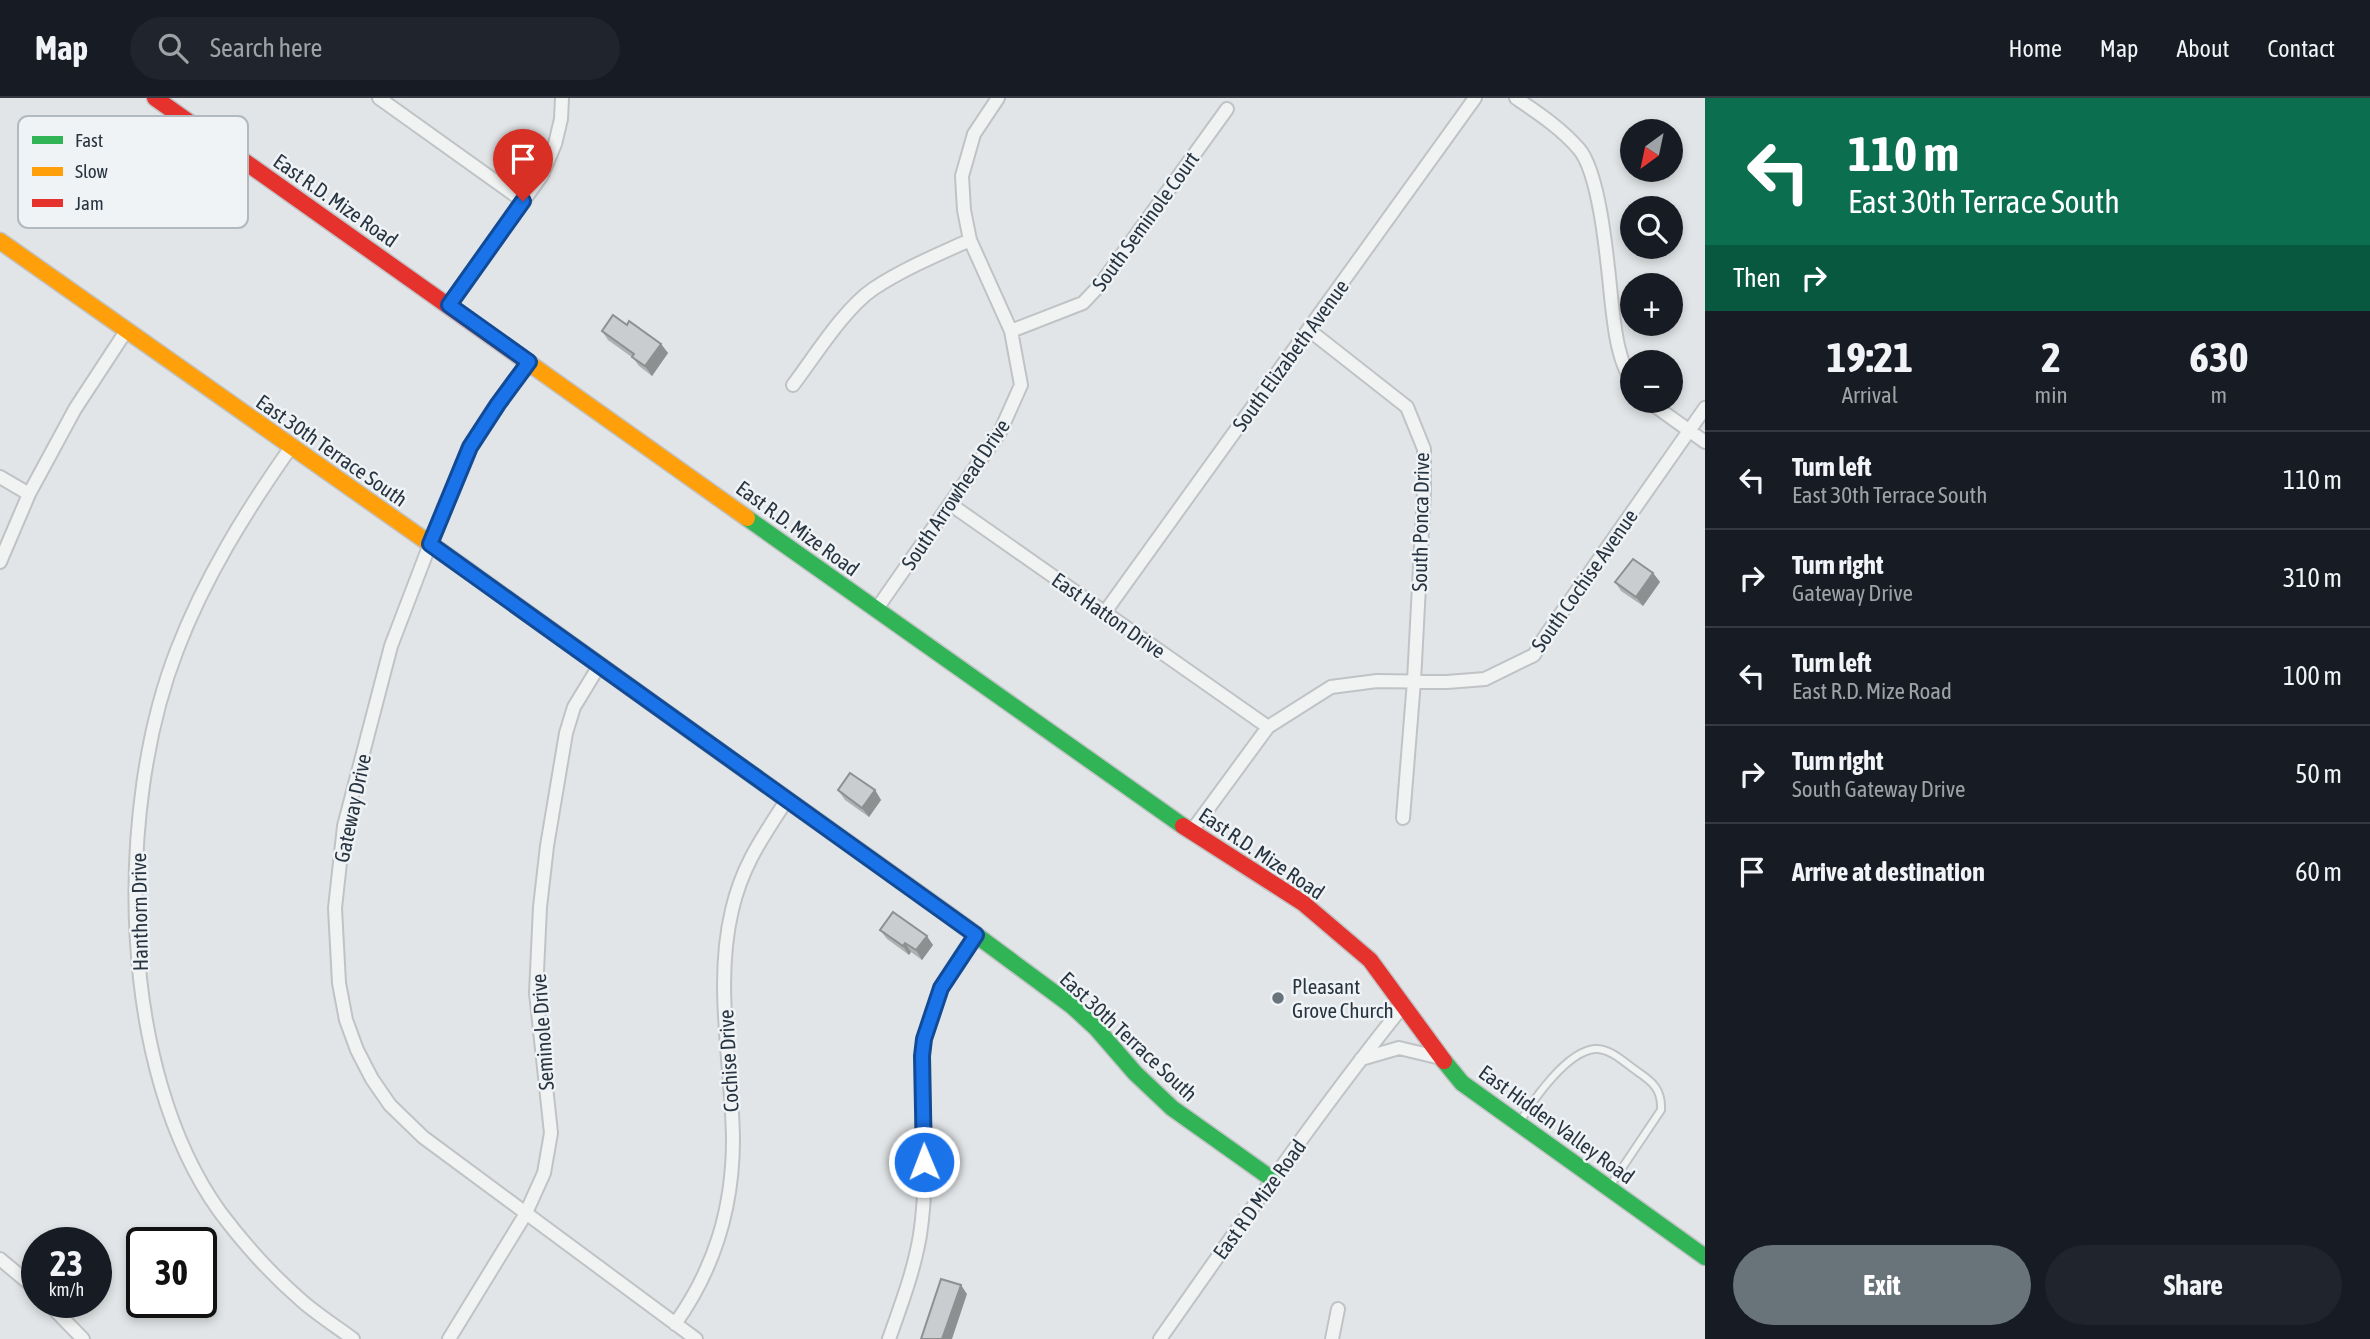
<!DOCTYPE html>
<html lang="en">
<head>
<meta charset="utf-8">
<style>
  body { margin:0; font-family:"Asap Condensed",sans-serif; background:#20242c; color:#f1f3f6; height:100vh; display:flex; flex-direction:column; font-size:26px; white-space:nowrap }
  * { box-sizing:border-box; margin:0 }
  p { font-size:23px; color:#9ea1a6 }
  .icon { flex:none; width:38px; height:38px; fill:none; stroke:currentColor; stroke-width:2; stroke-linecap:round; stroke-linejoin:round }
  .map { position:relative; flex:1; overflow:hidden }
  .side { display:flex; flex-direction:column; background:#171b24; width:665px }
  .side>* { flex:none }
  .banner { background:#0b6e4f; color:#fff; overflow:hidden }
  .needle { width:46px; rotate:213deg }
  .fabs { position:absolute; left:1620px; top:21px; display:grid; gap:14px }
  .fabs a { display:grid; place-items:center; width:63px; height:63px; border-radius:50%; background:#171b24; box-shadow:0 4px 10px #0003; font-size:35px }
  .speed { position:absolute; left:21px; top:1129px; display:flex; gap:14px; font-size:35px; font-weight:700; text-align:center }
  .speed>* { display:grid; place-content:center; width:91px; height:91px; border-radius:50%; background:#171b24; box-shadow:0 4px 10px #0003; line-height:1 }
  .speed small { font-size:18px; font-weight:400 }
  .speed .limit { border:4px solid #111; border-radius:10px; background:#fff; color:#111 }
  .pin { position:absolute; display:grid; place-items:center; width:60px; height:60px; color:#fff; margin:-72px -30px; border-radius:50% 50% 50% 0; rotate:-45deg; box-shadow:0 0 7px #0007 }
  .pin .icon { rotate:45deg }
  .me { position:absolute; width:77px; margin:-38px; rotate:359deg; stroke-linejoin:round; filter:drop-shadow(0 0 5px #0008) }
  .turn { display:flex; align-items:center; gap:24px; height:147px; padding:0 28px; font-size:32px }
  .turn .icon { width:91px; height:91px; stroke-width:2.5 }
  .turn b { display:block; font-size:49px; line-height:60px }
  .then { display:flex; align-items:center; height:66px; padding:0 28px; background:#0003; gap:14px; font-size:26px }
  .eta { display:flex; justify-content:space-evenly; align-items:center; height:119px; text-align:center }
  .eta b { font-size:42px; font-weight:700; line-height:49px }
  .button { display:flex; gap:14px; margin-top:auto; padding:14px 28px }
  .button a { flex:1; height:80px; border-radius:42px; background:#69737a; color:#fff; font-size:28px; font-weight:700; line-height:80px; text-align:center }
  .button a+a { background:#20242c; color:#f1f3f6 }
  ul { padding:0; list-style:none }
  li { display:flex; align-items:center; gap:21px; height:98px; padding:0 28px; border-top:2px solid #363941 }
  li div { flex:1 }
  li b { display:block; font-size:26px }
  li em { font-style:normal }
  header { display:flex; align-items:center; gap:42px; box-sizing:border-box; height:98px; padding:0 35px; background:#171b24; border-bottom:2px solid #363941 }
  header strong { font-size:33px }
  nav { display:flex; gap:38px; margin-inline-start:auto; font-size:24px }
  .search { width:490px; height:63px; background:#20242c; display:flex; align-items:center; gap:18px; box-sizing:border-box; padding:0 24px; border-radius:38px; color:#9ea1a6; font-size:26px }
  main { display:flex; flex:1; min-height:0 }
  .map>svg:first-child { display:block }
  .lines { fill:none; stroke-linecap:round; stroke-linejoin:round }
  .lane-casing { stroke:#c0c3c5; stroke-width:10 }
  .street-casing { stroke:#c0c3c5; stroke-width:16 }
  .fast-casing { stroke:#c0c3c5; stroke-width:19 }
  .slow-casing { stroke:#c0c3c5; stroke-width:19 }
  .jam-casing { stroke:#c0c3c5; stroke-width:19 }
  .lane { stroke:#f1f3f3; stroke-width:6 }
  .street { stroke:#f1f3f3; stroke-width:12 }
  .fast { stroke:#30b455; stroke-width:16 }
  .slow { stroke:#ff9f0a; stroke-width:16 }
  .jam { stroke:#e5322d; stroke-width:16 }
  .wall { fill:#aeb0b2 }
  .shaded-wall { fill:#8d9091 }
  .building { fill:#cacdcf; stroke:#8d9091; stroke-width:2 }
  .route-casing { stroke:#114b97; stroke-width:18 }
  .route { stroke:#1a73e8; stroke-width:12 }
  .poi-dot { fill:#69737a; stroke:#eff3f6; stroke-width:2.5 }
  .labels { text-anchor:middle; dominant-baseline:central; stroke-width:5; stroke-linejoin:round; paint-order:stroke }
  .street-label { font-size:21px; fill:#283540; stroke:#eff3f6 }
  .poi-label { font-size:21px; fill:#283540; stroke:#eff3f6; text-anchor:start }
  .key { fill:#eff3f6; stroke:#b3babf; stroke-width:2 }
  .key-label { font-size:19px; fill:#283540 }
</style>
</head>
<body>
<header>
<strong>Map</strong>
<div class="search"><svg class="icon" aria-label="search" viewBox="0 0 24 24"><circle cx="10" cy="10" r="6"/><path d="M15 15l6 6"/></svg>Search here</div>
<nav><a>Home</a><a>Map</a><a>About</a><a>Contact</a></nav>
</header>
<main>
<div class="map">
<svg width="1705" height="1241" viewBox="0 0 1705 1241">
  <rect width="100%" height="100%" fill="#e2e5e7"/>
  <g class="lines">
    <defs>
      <path id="lane" d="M 1520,1024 C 1533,1002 1567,953 1595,951 C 1611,950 1626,966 1638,974 C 1653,984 1662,992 1661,1012 L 1610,1088"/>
      <path id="street" d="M 379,0 L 523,103
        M 1516,0 C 1538,15 1561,30 1579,51 C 1601,77 1608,171 1612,208 C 1615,233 1618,263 1633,285
        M 449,207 L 542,77 L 555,46 L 561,21 L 562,0
        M 1309,232 L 1407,309 L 1424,351 L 1424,393 L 1414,583 L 1403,720
        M 1011,233 L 1083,205 L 1100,187 L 1227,11
        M 529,264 L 498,306 L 470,350 L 430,446 L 391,548 L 344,728 L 335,810 L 339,885 L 346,922 L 357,952 L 372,981 L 390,1007 L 423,1039 L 696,1241
        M 793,287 C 815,258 844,211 873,191 C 903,171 937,157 970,142
        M 1648,303 L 1705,344
        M 291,349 C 246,413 205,479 177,552 C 115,711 117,971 220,1114 C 244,1146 272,1177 302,1203 C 318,1217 337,1229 353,1241
        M 0,379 L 29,396
        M 950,406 L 1268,629
        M 0,464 L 29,396 L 75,311 L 126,233
        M 876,512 L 1000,334 L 1021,287 L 1011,233 L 970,142 L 964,112 L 962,78 L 974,36 L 998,0
        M 1105,514 L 1475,0
        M 1191,734 L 1268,629 L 1331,589 L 1377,583 L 1447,584 L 1485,581 L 1534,557 L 1544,540 L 1705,310
        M 1361,961 L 1399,950 L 1441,960
        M 0,1161 L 37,1192
        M 47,1204 L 83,1241
        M 675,1226 C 715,1170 733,1110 733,1041 C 732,965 714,887 732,812 C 742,768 762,740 786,703
        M 449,1241 L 525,1117 L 544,1075 L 551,1035 L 536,895 L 540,809 L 547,748 L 566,635 L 574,609 L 599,568
        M 889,1241 C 901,1207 914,1173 920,1137 C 929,1078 923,1018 922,958 L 924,941 L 941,890 L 977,837
        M 1160,1241 C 1239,1129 1317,1015 1403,908
        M 1332,1241 L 1338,1211"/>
      <path id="fast" d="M 747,420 L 1183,728
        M 460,467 L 726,658
        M 953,820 L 1072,908 L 1096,930 L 1135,975 L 1172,1010 L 1272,1081
        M 1444,963 L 1462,985 L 1705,1159"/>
      <path id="slow" d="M 0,143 L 460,467
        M 526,263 L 747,420
        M 726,658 L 953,820"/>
      <path id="jam" d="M 155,0 L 526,263
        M 1183,728 L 1303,805 L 1370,862 L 1444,963"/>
    </defs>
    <!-- lane casing -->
    <use href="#lane" class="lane-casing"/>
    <!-- street casing -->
    <use href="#street" class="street-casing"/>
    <!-- fast casing -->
    <use href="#fast" class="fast-casing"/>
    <!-- slow casing -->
    <use href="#slow" class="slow-casing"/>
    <!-- jam casing -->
    <use href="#jam" class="jam-casing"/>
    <!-- lane -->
    <use href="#lane" class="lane"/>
    <!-- street -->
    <use href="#street" class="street"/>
    <!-- fast -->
    <use href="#fast" class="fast"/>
    <!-- slow -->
    <use href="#slow" class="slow"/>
    <!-- jam -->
    <use href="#jam" class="jam"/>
  </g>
  <!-- wall -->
  <path class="wall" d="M 627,227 L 661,246 L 668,255 L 652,278 L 639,268 L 633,260 L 608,242 L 602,233 Z
    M 1653,475 L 1660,484 L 1643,508 L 1621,493 L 1615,484 Z
    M 838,692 L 875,692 L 881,702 L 869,719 L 845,702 Z
    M 880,832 L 933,847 L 922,862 L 911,854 L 909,857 L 887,841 Z"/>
  <!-- shaded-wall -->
  <path class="shaded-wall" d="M 661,246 L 668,255 L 652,278 L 645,268 Z
    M 1653,475 L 1660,484 L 1643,508 L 1636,499 Z
    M 875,692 L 881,702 L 869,719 L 862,710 Z
    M 927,838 L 933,847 L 922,862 L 916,852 Z
    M 905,845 L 911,854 L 909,857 L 903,848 Z
    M 961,1187 L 967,1196 L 952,1241 L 942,1241 Z"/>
  <!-- building -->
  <path class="building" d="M 613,217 L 627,227 L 629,223 L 661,246 L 645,268 L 632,259 L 634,256 L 602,233 Z
    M 1633,461 L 1653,475 L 1636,499 L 1615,484 Z
    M 850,675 L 875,692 L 862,710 L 838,692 Z
    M 893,814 L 927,838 L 916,852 L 905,845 L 903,848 L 880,832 Z
    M 941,1181 L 961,1187 L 942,1241 L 921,1241 Z"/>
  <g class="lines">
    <defs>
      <path id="route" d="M 523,103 L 449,207 L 529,264 L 498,306 L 470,349 L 430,446 L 976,837 L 941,890 L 924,941 L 922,958 L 924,1064"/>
    </defs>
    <!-- route casing -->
    <use href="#route" class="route-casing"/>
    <!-- route -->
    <use href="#route" class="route"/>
  </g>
  <!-- markers -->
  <circle class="poi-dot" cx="1278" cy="900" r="7"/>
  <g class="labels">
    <!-- street labels -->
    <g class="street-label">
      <text transform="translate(336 102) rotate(35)">East R.D. Mize Road</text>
      <text transform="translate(1145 123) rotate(-54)">South Seminole Court</text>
      <text transform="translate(1290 257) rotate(-54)">South Elizabeth Avenue</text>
      <text transform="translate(332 352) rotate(35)">East 30th Terrace South</text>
      <text transform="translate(955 396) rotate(-56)">South Arrowhead Drive</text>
      <text transform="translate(1420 424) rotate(-89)">South Ponca Drive</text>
      <text transform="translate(798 430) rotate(36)">East R.D. Mize Road</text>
      <text transform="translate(1584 482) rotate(-55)">South Cochise Avenue</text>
      <text transform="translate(1109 517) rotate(35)">East Hatton Drive</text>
      <text transform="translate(352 710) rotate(-78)">Gateway Drive</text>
      <text transform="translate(1262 755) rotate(34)">East R.D. Mize Road</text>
      <text transform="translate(139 814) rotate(-91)">Hanthorn Drive</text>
      <text transform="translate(542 934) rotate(-94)">Seminole Drive</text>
      <text transform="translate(1129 938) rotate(43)">East 30th Terrace South</text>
      <text transform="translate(728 963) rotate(-93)">Cochise Drive</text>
      <text transform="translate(1557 1026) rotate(36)">East Hidden Valley Road</text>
      <text transform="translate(1259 1101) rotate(-54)">East R D Mize Road</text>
    </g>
    <!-- poi labels -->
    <g class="poi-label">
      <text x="1292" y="888">Pleasant<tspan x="1292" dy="24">Grove Church</tspan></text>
    </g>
  </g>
  <!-- legend -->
  <rect x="18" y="18" width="230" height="112" rx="10" class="key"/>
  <rect x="32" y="38" width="31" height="8" fill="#30b455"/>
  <rect x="32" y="69" width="31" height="9" fill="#ff9f0a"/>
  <rect x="32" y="101" width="31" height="8" fill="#e5322d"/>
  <g class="key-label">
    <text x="75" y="49">Fast</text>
    <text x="75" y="80">Slow</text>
    <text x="75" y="112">Jam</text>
  </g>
</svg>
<div class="fabs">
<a><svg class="needle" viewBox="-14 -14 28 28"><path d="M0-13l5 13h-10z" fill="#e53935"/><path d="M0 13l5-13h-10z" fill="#9ea1a6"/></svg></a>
<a><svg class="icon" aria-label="search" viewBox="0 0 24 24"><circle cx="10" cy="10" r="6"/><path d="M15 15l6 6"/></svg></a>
<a>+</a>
<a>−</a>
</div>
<div class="speed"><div>23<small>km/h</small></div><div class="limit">30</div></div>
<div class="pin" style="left:523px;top:103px;background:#d93025"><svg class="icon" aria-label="arrive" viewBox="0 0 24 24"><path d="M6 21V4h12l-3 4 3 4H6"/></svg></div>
<svg class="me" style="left:924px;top:1064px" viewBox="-20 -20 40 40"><circle r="17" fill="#1a73e8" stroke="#fff" stroke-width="3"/><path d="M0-11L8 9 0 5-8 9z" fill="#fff"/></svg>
</div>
<section class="side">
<div class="banner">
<div class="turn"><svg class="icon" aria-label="left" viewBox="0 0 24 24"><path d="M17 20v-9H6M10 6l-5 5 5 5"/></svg><div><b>110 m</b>East 30th Terrace South</div></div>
<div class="then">Then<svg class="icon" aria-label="right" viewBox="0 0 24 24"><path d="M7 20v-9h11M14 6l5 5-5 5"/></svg></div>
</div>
<div class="eta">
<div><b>19:21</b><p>Arrival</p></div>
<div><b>2</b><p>min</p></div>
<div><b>630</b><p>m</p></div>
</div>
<ul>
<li><svg class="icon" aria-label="left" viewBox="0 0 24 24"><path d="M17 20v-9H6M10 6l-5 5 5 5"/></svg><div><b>Turn left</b><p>East 30th Terrace South</p></div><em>110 m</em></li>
<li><svg class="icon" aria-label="right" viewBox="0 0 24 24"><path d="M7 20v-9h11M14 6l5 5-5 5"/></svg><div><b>Turn right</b><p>Gateway Drive</p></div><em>310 m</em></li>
<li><svg class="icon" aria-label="left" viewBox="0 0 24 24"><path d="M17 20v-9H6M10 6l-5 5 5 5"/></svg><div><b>Turn left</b><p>East R.D. Mize Road</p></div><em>100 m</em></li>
<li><svg class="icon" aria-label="right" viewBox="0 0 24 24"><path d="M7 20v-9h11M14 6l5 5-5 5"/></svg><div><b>Turn right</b><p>South Gateway Drive</p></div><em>50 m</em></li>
<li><svg class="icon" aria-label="arrive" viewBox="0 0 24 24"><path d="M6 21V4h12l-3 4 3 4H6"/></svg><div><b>Arrive at destination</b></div><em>60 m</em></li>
</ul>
<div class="button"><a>Exit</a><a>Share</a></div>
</section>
</main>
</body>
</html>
